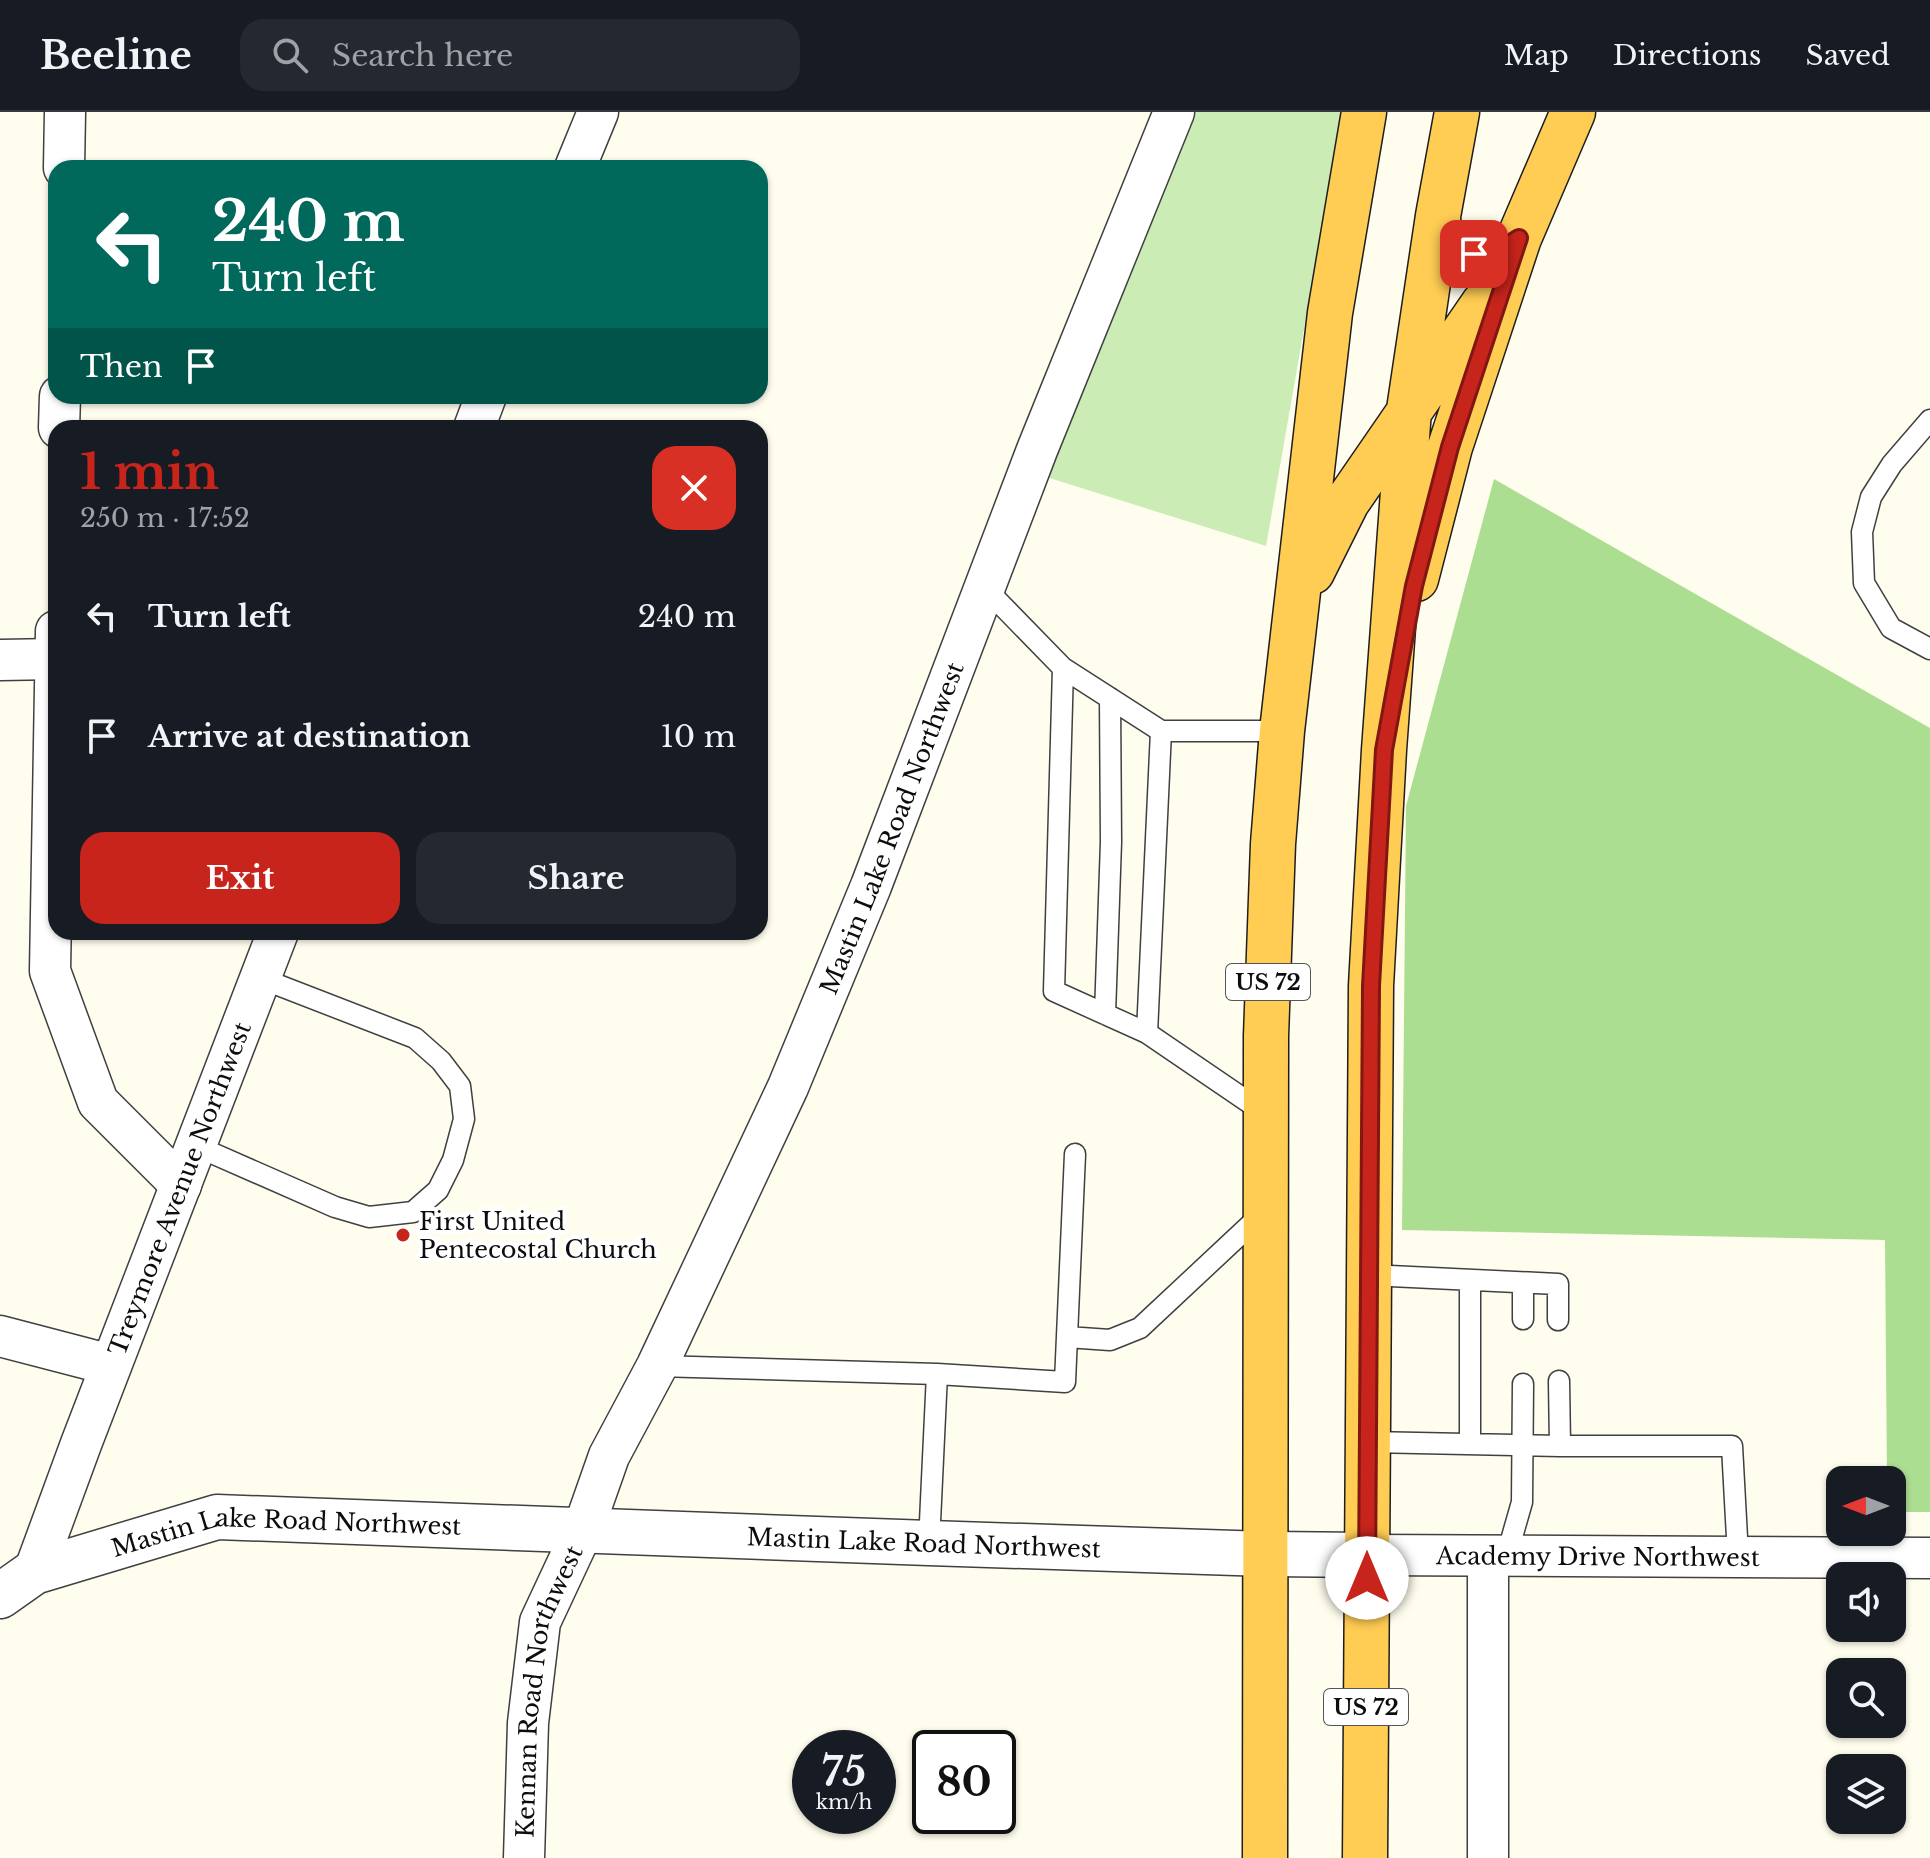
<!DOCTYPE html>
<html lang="en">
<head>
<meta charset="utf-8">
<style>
  body { margin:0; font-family:"Libre Baskerville",serif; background:#242831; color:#f1f3f6; height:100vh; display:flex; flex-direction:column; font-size:30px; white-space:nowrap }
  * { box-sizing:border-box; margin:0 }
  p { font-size:26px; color:#9ea1a6 }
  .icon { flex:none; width:44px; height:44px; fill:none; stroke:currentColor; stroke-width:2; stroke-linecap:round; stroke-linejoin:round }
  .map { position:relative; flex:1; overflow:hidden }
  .sheet { position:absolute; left:48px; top:308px; width:720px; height:520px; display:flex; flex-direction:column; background:#171b24; border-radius:24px; box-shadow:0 2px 6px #0004 }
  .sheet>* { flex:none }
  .hud { position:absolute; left:48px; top:48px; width:720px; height:244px; border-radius:24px; box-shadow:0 2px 6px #0004; background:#00695c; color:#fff; overflow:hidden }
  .needle { width:52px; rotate:270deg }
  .controls { position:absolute; left:1826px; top:1354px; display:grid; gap:16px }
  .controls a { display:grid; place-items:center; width:80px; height:80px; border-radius:16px; background:#171b24; box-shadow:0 2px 6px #0004; font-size:40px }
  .speed { position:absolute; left:792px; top:1618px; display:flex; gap:16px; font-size:40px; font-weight:700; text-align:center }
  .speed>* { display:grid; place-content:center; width:104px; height:104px; border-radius:50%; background:#171b24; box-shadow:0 2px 6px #0004; line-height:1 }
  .speed small { font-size:20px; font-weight:400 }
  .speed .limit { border:4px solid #111; border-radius:12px; background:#fff; color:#111 }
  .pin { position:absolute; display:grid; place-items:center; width:68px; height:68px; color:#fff; margin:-34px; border-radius:16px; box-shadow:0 4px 12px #0006 }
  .me { position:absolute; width:88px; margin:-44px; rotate:0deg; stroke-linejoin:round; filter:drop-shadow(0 0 6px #0008) }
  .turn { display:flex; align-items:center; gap:28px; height:168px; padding:0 32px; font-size:36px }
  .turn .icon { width:104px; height:104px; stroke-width:2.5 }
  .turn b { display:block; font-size:56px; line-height:68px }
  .then { display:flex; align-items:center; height:76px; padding:0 32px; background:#0003; gap:16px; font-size:30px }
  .round { display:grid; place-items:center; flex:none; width:84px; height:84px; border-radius:24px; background:#242831 }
  .head { display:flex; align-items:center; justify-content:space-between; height:136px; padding:0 32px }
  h1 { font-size:48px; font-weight:700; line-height:60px; color:#c7241b }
  .cta { display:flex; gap:16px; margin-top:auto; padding:16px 32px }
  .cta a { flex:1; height:92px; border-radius:24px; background:#c7241b; color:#fff; font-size:32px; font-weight:700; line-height:92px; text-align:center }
  .cta a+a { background:#242831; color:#f1f3f6 }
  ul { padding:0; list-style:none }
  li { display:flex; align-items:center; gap:24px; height:120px; padding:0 32px }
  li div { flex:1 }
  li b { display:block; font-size:30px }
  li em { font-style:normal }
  header { display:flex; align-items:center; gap:48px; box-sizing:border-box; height:112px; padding:0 40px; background:#171b24; border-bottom:2px solid #363941 }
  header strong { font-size:38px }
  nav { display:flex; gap:44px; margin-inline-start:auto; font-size:28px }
  .search { width:560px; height:72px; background:#242831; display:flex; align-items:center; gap:20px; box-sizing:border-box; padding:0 28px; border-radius:24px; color:#9ea1a6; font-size:30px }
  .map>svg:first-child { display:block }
  .green { fill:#cbecb4 }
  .forest { fill:#acde92 }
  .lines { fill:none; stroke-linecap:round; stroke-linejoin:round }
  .service-casing { stroke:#404040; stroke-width:23 }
  .minor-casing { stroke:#404040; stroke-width:43 }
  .tertiary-casing { stroke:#404040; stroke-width:47 }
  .trunk-casing { stroke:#1e1e1e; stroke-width:47 }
  .service { stroke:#fff; stroke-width:20 }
  .minor { stroke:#fff; stroke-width:40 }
  .tertiary { stroke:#fff; stroke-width:44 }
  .trunk { stroke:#ffcc54; stroke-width:44 }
  .route-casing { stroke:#811712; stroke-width:20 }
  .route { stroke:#c7241b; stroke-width:14 }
  .poi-dot { fill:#c7241b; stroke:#fff; stroke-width:3 }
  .labels { text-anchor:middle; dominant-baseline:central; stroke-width:8; stroke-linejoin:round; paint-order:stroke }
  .shield { fill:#fff; stroke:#565656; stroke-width:2 }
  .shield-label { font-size:22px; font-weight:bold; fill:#0d0d0d }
  .street-label { font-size:24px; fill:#0d0d0d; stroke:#fff }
  .poi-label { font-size:24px; fill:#0d0d0d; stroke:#fff; text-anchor:start }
</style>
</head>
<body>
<header>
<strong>Beeline</strong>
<div class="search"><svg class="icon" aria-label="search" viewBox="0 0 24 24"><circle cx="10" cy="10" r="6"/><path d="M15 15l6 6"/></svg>Search here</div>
<nav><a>Map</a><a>Directions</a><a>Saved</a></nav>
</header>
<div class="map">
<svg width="1930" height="1746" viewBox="0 0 1930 1746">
  <rect width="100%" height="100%" fill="#fffded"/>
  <!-- green -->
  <path class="green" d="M 1180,0 L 1342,0 L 1266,434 L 1040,363 Z"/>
  <!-- forest -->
  <path class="forest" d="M 1494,367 L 1930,616 L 1930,1400 L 1892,1400 L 1892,1368 L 1887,1368 L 1885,1128 L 1402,1118 L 1406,694 Z"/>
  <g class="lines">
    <defs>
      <path id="service" d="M 1930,308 L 1892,352 L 1871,385 L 1862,420 L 1864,471 L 1891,516 L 1930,537
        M 985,476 L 1063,556 L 1161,619 L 1282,619
        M 1063,556 L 1054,879 L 1147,921 L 1266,1002
        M 1105,902 L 1111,730 L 1110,586
        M 1147,921 L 1161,619
        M 196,1034 L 335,1095 L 369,1105 L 413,1100 L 438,1078 L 453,1048 L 464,1007 L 460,974 L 441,949 L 415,926 L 260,866
        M 1369,1163 L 1558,1172 L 1558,1208
        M 1470,1169 L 1470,1332
        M 1523,1171 L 1523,1207
        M 1067,1225 L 1110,1228 L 1140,1216 L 1263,1101
        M 657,1254 L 937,1262 L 1065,1270 L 1075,1042
        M 1559,1269 L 1560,1334
        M 1369,1330 L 1560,1334 L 1732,1334 L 1738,1444
        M 929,1431 L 937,1262
        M 1506,1446 L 1522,1390 L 1523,1272"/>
      <g id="minor">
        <path d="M 64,56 L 65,0"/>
        <path d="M 575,56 L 598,0"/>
        <path d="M 59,316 L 60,284"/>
        <path d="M 474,316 L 486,284"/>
        <path d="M 56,519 L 50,859 L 98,990 L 181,1073"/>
        <path d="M 0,548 L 56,547"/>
        <path d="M 0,1224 L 111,1253"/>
        <path id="s1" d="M 1368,1443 L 1930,1446"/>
        <path id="s2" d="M 34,1460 L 81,1332 L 278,820"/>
        <path id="s3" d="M 524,1746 L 528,1611 L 540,1510 L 583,1418 L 609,1344 L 657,1254 L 788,975 L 871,774 L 1037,338 L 1174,0"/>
        <path d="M 1488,1746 L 1488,1444"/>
      </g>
      <g id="tertiary">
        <path id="s4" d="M 0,1484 L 34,1460 L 217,1405 L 929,1431 L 1266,1442 L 1368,1443"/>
      </g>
      <path id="trunk" d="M 1438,104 L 1439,124 C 1452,136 1473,147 1492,143 C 1501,141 1512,131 1519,126
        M 1312,460 L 1347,390 L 1484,191
        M 1416,467 L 1450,335 L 1519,126 L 1573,0
        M 1265,1746 L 1266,924 L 1273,732 L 1282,619 L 1330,201 L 1364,0
        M 1365,1746 L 1371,874 L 1384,638 L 1409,298 L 1438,104 L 1457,0"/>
    </defs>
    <!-- service casing -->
    <use href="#service" class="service-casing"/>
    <!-- minor casing -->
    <use href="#minor" class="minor-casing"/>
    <!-- tertiary casing -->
    <use href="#tertiary" class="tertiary-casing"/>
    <!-- trunk casing -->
    <use href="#trunk" class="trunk-casing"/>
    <!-- service -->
    <use href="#service" class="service"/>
    <!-- minor -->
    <use href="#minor" class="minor"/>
    <!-- tertiary -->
    <use href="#tertiary" class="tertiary"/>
    <!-- trunk -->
    <use href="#trunk" class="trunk"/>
  </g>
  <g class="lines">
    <defs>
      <path id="route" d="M 1367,1466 L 1371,874 L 1384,638 L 1414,474 L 1450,335 L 1519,126 L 1492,143 L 1474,142"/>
    </defs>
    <!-- route casing -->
    <use href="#route" class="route-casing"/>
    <!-- route -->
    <use href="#route" class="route"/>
  </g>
  <!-- markers -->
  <circle class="poi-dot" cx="403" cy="1123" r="8"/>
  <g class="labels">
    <!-- shield labels -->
    <g class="shield">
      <rect x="1226" y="852" width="84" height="36" rx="6"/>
      <rect x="1324" y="1577" width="84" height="36" rx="6"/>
    </g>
    <g class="shield-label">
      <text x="1268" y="870">US 72</text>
      <text x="1366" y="1595">US 72</text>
    </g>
    <!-- street labels -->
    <g class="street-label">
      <text stroke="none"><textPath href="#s3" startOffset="1106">Mastin Lake Road Northwest</textPath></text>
      <text stroke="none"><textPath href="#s2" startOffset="410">Treymore Avenue Northwest</textPath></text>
      <text stroke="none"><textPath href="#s4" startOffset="300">Mastin Lake Road Northwest</textPath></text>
      <text stroke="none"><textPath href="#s4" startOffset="940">Mastin Lake Road Northwest</textPath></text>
      <text stroke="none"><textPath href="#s1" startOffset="230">Academy Drive Northwest</textPath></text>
      <text stroke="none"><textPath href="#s3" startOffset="170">Kennan Road Northwest</textPath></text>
    </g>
    <!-- poi labels -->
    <g class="poi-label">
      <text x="419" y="1109">First United<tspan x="419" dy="28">Pentecostal Church</tspan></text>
    </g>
  </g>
</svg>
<div class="controls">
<a><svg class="needle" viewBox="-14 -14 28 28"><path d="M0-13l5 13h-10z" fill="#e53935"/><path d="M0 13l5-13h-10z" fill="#9ea1a6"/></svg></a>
<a><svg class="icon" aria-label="sound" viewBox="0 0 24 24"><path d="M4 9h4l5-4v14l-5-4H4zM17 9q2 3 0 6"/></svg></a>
<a><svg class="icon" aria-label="search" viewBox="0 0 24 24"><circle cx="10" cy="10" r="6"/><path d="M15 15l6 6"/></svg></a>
<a><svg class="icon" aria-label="layers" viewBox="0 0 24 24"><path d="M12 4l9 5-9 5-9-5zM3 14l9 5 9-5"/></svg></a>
</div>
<div class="speed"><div>75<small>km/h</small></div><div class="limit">80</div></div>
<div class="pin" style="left:1474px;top:142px;background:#d93025"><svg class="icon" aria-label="arrive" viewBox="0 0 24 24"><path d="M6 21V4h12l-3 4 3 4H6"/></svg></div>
<svg class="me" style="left:1367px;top:1466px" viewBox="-20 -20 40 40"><circle r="19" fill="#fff"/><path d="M0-13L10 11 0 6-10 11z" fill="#c7241b"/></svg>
<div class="hud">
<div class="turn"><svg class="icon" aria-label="left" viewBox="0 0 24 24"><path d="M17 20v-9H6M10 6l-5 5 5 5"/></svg><div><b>240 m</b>Turn left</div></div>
<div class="then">Then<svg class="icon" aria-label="arrive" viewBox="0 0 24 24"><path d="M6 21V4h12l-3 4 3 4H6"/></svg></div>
</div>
<section class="sheet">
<div class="head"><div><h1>1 min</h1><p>250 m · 17:52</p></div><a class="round" style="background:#d93025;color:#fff"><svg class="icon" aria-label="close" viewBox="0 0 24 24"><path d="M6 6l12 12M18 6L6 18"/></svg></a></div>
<ul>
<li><svg class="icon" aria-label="left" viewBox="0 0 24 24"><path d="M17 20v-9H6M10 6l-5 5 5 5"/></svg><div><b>Turn left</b></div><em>240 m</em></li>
<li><svg class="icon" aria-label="arrive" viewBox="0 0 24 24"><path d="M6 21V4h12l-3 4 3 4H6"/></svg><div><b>Arrive at destination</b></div><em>10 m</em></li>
</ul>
<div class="cta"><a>Exit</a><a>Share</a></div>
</section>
</div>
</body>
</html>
